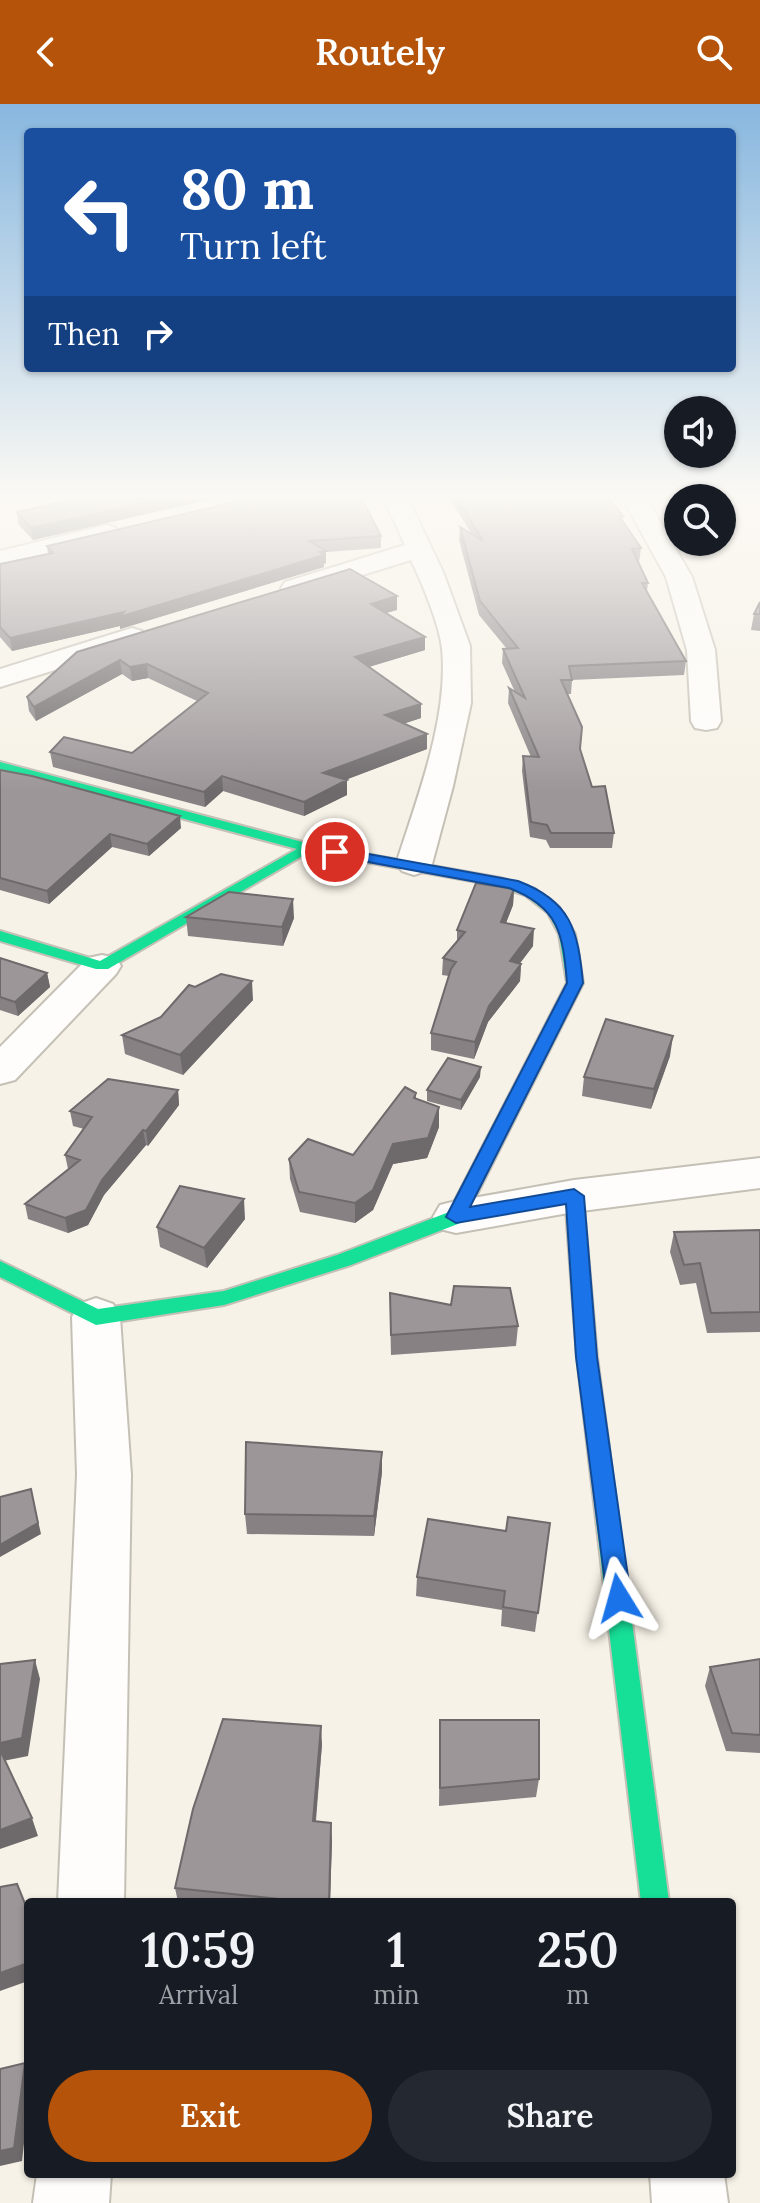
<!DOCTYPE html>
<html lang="en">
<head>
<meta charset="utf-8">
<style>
  body { margin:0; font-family:Lora,serif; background:#242831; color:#f1f3f6; height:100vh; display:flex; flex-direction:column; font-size:30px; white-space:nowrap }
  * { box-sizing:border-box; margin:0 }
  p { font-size:26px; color:#9ea1a6 }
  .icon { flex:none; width:44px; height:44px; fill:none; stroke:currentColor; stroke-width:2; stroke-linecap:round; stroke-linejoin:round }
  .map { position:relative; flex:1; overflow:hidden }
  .details { position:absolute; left:24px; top:1794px; width:712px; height:280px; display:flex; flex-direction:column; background:#171b24; border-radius:8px; box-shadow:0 2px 6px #0004 }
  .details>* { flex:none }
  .guide { position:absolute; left:24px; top:24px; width:712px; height:244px; border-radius:8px; box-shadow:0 2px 6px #0004; background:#1a4fa0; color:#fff; overflow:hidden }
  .buttons { position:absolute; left:664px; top:292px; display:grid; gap:16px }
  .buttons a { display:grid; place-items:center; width:72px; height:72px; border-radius:50%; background:#171b24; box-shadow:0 2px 6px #0004; font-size:40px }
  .pin { position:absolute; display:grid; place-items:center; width:68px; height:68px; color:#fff; margin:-34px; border:4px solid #fff; border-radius:50%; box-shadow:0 2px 8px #0007 }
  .me { position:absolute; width:88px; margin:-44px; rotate:352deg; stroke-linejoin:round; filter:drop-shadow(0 0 6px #0008) }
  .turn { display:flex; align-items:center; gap:28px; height:168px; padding:0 24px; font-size:36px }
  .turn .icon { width:104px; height:104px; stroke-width:2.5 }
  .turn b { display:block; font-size:56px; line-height:68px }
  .then { display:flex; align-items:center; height:76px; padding:0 24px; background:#0003; gap:16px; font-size:30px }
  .eta { display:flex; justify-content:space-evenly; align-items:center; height:136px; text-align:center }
  .eta b { font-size:48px; font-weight:600; line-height:56px }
  .action { display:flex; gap:16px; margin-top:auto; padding:16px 24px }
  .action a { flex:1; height:92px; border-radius:48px; background:#b45309; color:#fff; font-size:32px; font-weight:600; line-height:92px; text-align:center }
  .action a+a { background:#242831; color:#f1f3f6 }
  header { display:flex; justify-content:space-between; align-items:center; height:104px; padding:0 24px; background:#b45309; color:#fff; font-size:36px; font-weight:600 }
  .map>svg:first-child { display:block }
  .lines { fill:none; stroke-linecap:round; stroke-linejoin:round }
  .street-casing { stroke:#c5c0b6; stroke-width:4 }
  .fast-casing { stroke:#c5c0b6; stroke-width:4 }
  .slow-casing { stroke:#c5c0b6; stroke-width:4 }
  .street { fill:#fefdfb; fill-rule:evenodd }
  .fast { fill:#16e098; fill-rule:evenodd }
  .slow { fill:#ffcf43; fill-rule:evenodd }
  .wall { fill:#878184 }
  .shaded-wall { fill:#6e696b }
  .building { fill:#9d9699; stroke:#6e696b; stroke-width:2 }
  .route { fill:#1a73e8; stroke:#114b97; stroke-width:2 }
</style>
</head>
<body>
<header><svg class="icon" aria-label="back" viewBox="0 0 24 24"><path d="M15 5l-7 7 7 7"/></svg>Routely<svg class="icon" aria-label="search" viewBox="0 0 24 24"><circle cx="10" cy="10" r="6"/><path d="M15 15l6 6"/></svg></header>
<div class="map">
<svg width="760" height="2099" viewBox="0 0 760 2099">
  <rect width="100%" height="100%" fill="#f7f2e7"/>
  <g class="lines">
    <defs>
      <path id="street" d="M 384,395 L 408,395 L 443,468 L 470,542 L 471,599 L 453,682 L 432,760 L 426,767 L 414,771 L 402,767 L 396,760 C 417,694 449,613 442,544 C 439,519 422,479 411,456 L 294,492 L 285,490 L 281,484 L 285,478 L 405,441 Z
        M 623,395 L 647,395 L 692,473 L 715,546 L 721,617 L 717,624 L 706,626 L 695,624 L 691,617 L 687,546 L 666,473 Z
        M 107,421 L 116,424 L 120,429 L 116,434 L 0,463 L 0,447 Z
        M 132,524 L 142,527 L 146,533 L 142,539 L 0,583 L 0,565 Z
        M 102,851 L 116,854 L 121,862 L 116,870 L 15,976 L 0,980 L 0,943 L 88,854 Z
        M 760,1054 L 760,1084 L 574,1108 L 456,1129 L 440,1125 L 433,1113 L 440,1101 L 456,1097 L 574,1076 Z
        M 96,1194 L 113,1200 L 120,1213 L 131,1371 L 124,1798 L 58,1798 L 77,1371 L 72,1213 L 79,1200 Z
        M 37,2070 L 111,2070 L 109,2099 L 33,2099 Z
        M 650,2070 L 724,2070 L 728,2099 L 652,2099 Z"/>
      <path id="fast" d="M 0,658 L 314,741 L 316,744 L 108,865 L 96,865 L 0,837 L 0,827 L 100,857 L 297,745 L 0,666 Z
        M 500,774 L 535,785 L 559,803 L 575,830 L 583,879 L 463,1118 L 351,1161 L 224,1201 L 96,1221 L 0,1173 L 0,1157 L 98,1205 L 224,1187 L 337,1151 L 449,1108 L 567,879 L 559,830 L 548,809 L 525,791 L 495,781 L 493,778 Z
        M 574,1085 L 583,1092 L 597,1253 L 669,1798 L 641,1798 L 577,1253 L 565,1092 Z"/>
      <path id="slow" d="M 309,740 L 500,774 L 507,778 L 500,782 L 304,747 L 304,741 Z"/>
    </defs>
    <!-- street casing -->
    <use href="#street" class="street-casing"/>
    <!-- fast casing -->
    <use href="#fast" class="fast-casing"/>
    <!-- slow casing -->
    <use href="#slow" class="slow-casing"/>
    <!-- street -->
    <use href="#street" class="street"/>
    <!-- fast -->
    <use href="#fast" class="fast"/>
    <!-- slow -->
    <use href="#slow" class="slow"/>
  </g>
  <!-- wall -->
  <path class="wall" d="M 75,395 L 211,395 L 33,436 L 18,420 L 17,408 Z
    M 450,395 L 609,395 L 623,412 L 622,417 L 641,444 L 639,458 L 638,458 L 648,479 L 647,487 L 686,557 L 684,571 L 572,576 L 571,590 L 567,590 L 580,645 L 592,683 L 614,729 L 612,744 L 550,744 L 546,736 L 530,733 L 522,667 L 523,652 L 531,653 L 508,599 L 509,584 L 515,588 L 502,559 L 503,545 L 507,545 L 479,511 L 459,436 L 460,423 L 471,429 Z
    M 381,432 L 381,444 L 326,448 L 326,459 L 324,460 L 324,463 L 120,525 L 120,522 L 12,547 L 0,533 L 0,460 L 48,450 L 47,442 Z
    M 760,498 L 760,527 L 751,526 L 754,510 Z
    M 397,506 L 386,509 L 425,546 L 369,563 L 421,600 L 421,614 L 403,620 L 427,630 L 427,645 L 345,676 L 347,691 L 304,712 L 223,687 L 205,703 L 53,663 L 50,648 L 132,649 L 197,597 L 148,574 L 132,577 L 122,570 L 36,617 L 29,607 L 27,593 L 77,548 Z
    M 0,666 L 181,724 L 149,752 L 112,743 L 49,800 L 0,786 Z
    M 514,785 L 513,801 L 506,819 L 533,842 L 519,860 L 521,860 L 520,877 L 488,918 L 474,955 L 431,946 L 431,929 L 449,872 L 442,871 L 443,854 L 457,838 L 457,826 Z
    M 186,813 L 294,814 L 283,842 L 188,832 Z
    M 0,854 L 47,869 L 50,883 L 18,912 L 0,906 Z
    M 195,883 L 253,896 L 183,971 L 125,950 L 122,931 L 161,913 Z
    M 670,952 L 651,1005 L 582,992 L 584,973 Z
    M 480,973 L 461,1006 L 427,997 L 427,986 Z
    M 178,986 L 179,1001 L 148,1042 L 146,1041 L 104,1091 L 88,1121 L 68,1129 L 28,1115 L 25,1100 L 68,1065 L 65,1051 L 84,1025 L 73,1022 L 70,1007 Z
    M 416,989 L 416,995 L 439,1023 L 427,1054 L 393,1060 L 373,1106 L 355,1119 L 300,1108 L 290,1075 L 289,1055 L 353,1051 Z
    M 245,1115 L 207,1164 L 160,1143 L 157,1123 Z
    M 760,1126 L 760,1228 L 707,1229 L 696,1179 L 680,1181 L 670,1148 L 674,1128 Z
    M 390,1209 L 518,1222 L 516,1242 L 391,1251 Z
    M 382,1368 L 374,1432 L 247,1430 L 245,1410 Z
    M 550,1419 L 535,1528 L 501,1522 L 502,1506 L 416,1492 L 417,1473 L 506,1427 Z
    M 760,1555 L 760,1649 L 726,1647 L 705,1582 L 710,1563 Z
    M 440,1616 L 539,1675 L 536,1693 L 439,1702 Z
    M 322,1640 L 316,1717 L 332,1736 L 330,1798 L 178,1798 L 175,1784 Z
    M 438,2070 L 564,2070 L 564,2073 Z"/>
  <!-- shaded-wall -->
  <path class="shaded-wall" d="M 161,395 L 211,395 L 33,436 L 31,424 Z
    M 326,447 L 326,459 L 324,460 L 324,463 L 120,525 L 120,522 L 12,547 L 10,534 Z
    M 397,492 L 397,506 L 371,513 L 371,500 Z
    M 425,533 L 425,546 L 355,567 L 355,553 Z
    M 120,556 L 122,570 L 36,617 L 34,603 Z
    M 147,560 L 148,574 L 132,577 L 130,563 Z
    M 421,600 L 421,614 L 384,626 L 385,611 Z
    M 427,630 L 427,645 L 324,684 L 323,669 Z
    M 222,672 L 223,687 L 205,703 L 204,688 Z
    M 347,676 L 347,691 L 304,712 L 304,698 Z
    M 180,712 L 181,724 L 149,752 L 147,740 Z
    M 110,730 L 112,743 L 49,800 L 47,787 Z
    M 514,785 L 513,801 L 500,834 L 501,818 Z
    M 293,795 L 294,814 L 283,842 L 282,823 Z
    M 534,825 L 533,842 L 509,874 L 510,857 Z
    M 521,860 L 520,877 L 488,918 L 474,955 L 475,938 L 489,902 Z
    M 47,869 L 50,883 L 18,912 L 15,898 Z
    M 252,877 L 253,896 L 183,971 L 180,951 Z
    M 673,932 L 670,952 L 651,1005 L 654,985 Z
    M 481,963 L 480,973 L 461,1006 L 461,996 Z
    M 178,986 L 179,1001 L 148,1042 L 146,1027 Z
    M 439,1003 L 439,1023 L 427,1054 L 393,1060 L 373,1106 L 355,1119 L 355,1099 L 393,1040 Z
    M 143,1026 L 146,1041 L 104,1091 L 88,1121 L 68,1129 L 65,1114 L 102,1076 Z
    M 244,1095 L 245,1115 L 207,1164 L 204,1144 Z
    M 382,1348 L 382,1368 L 374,1432 L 374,1412 Z
    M 31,1385 L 41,1430 L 0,1453 L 0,1441 Z
    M 35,1556 L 40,1575 L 28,1652 L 3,1657 L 0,1648 L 0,1639 Z
    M 321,1622 L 322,1640 L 314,1734 L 313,1717 Z
    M 32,1714 L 38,1732 L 0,1745 L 0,1726 Z
    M 331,1719 L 332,1736 L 330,1798 L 329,1798 Z
    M 28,1859 L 28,1877 L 0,1887 L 0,1869 Z
    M 25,1959 L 28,1966 L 28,2004 L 22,2057 L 0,2062 L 0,2047 Z"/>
  <!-- building -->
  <path class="building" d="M 75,395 L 161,395 L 31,424 L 17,408 Z
    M 248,395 L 362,395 L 381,432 L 309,437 L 326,447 L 320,448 L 324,451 L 119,513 L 124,508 L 10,534 L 0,523 L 0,460 L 53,449 L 47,442 Z
    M 458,395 L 609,395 L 623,412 L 619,412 L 641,444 L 632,445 L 648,479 L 642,479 L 686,557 L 569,562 L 572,576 L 561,576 L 582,623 L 580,645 L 592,683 L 605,682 L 614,729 L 551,729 L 547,721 L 531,718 L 523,652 L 539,653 L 509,584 L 525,594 L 503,545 L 518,544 L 480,497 L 460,423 L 483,437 Z
    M 350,465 L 397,492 L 371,500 L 425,533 L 355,553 L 421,600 L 385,611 L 427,630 L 323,669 L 347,676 L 304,698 L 222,672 L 204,688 L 50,648 L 64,633 L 132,649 L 208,589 L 147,560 L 130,563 L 120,556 L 34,603 L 27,593 L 77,548 Z
    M 760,498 L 760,510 L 754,510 Z
    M 0,666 L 32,672 L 180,712 L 147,740 L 110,730 L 47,787 L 0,774 Z
    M 476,779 L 514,785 L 501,818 L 534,825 L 510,857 L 521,860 L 489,902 L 475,938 L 431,929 L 451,865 L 456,858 L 443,854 L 465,828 L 457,826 Z
    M 229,788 L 293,795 L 282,823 L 186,813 Z
    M 0,854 L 47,869 L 15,898 L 0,893 Z
    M 221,870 L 252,877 L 180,951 L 122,931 L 161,913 L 189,881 L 195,883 Z
    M 606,915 L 673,932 L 654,985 L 584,973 Z
    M 448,954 L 481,963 L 461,996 L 427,986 Z
    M 108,975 L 178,986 L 146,1027 L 143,1026 L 102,1076 L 86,1106 L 65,1114 L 25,1100 L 80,1056 L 65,1051 L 92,1013 L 70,1007 Z
    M 405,983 L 416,989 L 414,994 L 439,1003 L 428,1034 L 393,1040 L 373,1086 L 355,1099 L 299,1088 L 289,1055 L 308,1035 L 353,1051 Z
    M 180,1082 L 244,1095 L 204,1144 L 157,1123 Z
    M 760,1126 L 760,1208 L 711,1209 L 700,1159 L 684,1161 L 674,1128 Z
    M 454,1182 L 510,1184 L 518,1222 L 391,1231 L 390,1189 L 451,1201 Z
    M 246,1338 L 382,1348 L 374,1412 L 245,1410 Z
    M 31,1385 L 38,1419 L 0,1441 L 0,1393 Z
    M 508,1413 L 550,1419 L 538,1509 L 503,1503 L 505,1487 L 417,1473 L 428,1415 L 506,1427 Z
    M 760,1555 L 760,1631 L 732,1629 L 710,1563 Z
    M 35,1556 L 22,1634 L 0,1639 L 0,1560 Z
    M 223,1615 L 321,1622 L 313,1717 L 331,1719 L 329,1798 L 307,1798 L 175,1784 L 193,1705 Z
    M 440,1616 L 539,1616 L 539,1675 L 440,1684 Z
    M 0,1646 L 32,1714 L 0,1726 Z
    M 17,1780 L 28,1807 L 28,1859 L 0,1869 L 0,1783 Z
    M 25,1959 L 14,2044 L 0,2047 L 0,1965 Z"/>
  <!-- sky -->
  <linearGradient id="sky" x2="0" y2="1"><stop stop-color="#88b7df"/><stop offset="0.57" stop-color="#fbf9f4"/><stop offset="1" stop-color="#fbf9f4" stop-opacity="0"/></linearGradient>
  <rect width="760" height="688" fill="url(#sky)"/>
  <!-- route -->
  <path class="route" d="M 335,744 L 518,777 C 571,797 578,826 583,879 L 470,1103 L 574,1085 L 584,1092 L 597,1253 L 631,1494 L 628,1501 L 619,1504 L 611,1501 L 607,1494 L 576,1253 L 566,1100 L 456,1119 L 446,1113 L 567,879 C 563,830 559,803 509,784 L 330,751 L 328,748 Z"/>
</svg>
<div class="buttons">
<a><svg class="icon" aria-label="sound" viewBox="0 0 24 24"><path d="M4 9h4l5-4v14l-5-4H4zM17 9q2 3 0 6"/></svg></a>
<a><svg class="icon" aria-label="search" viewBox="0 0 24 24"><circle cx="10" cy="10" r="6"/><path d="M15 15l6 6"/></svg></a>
</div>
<div class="pin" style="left:335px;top:748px;background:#d93025"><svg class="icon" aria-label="arrive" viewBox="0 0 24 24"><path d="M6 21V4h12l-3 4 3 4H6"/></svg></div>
<svg class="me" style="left:619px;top:1494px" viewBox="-20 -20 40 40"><path d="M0-17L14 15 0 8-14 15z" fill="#1a73e8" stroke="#fff" stroke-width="4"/></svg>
<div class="guide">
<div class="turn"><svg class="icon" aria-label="left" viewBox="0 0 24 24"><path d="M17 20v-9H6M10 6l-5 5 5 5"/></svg><div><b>80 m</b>Turn left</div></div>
<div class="then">Then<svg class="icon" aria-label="right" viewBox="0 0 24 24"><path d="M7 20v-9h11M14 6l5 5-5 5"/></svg></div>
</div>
<section class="details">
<div class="eta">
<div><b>10:59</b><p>Arrival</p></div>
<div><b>1</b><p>min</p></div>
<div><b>250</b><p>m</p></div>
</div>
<div class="action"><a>Exit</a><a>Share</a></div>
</section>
</div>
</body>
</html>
